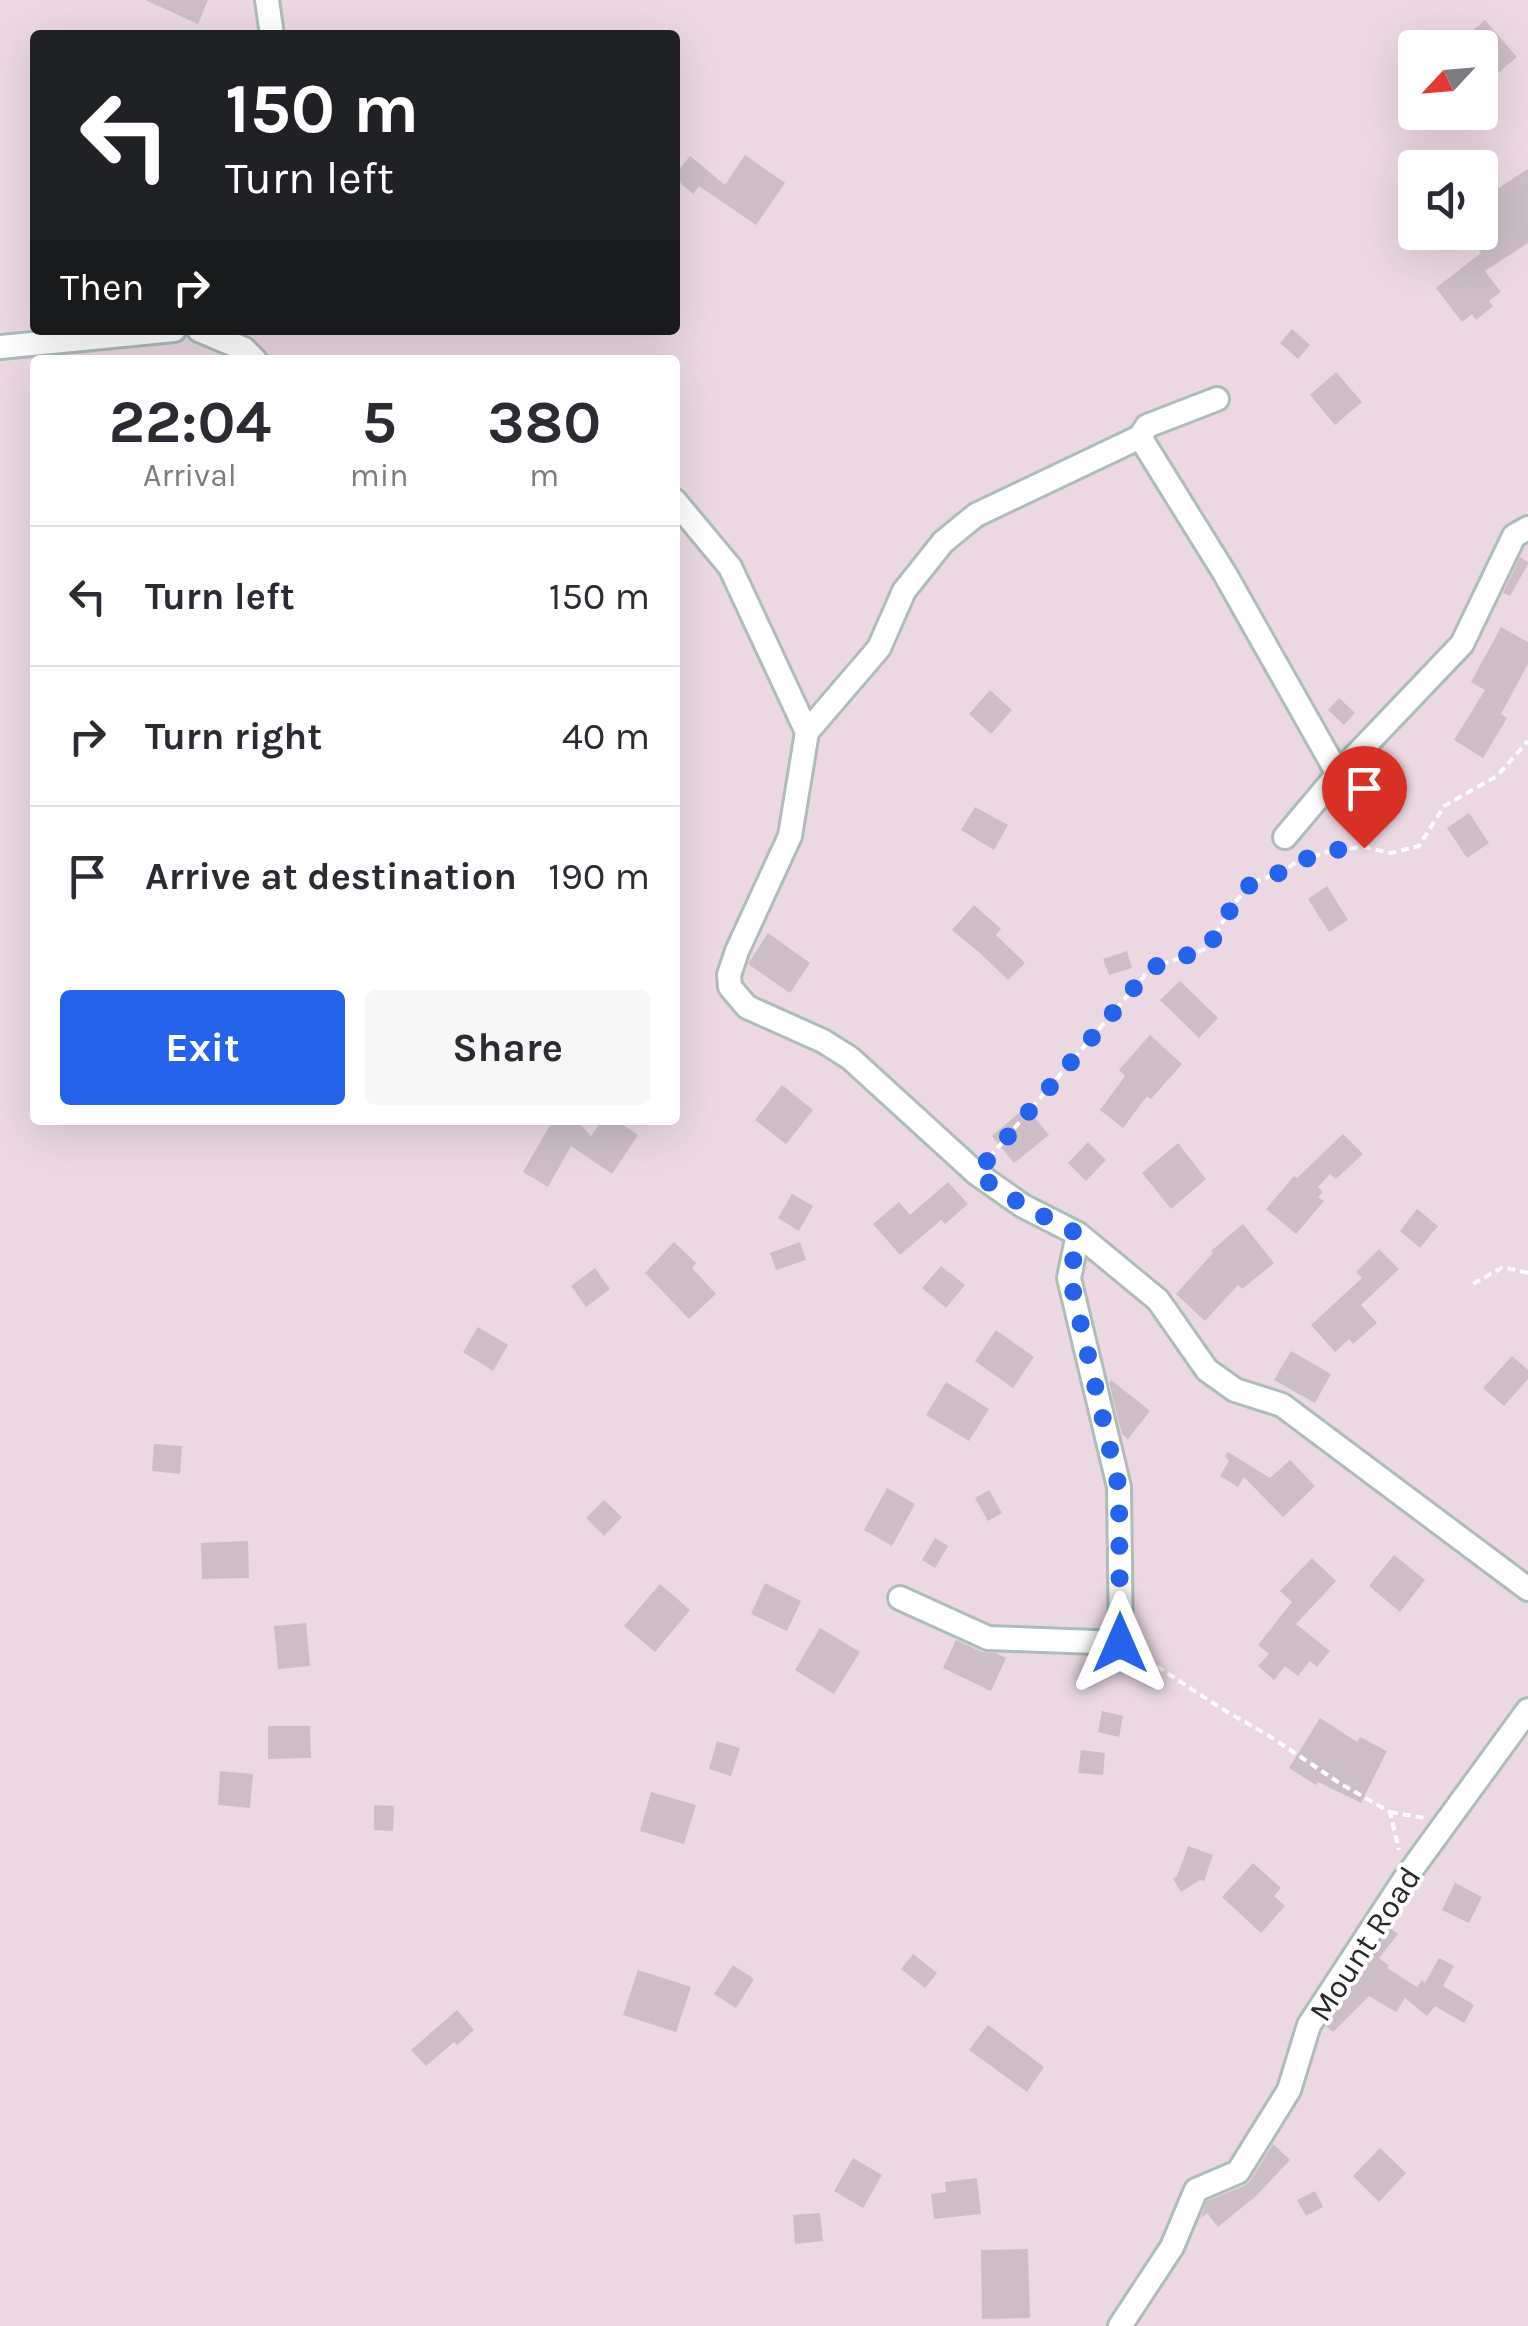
<!DOCTYPE html>
<html lang="en">
<head>
<meta charset="utf-8">
<style>
  body { margin:0; font-family:Karla,sans-serif; background:#f7f7f7; color:#2b2b33; height:100vh; display:flex; flex-direction:column; font-size:38px; white-space:nowrap }
  * { box-sizing:border-box; margin:0 }
  p { font-size:32px; color:#7c7c81 }
  .icon { flex:none; width:55px; height:55px; fill:none; stroke:currentColor; stroke-width:2; stroke-linecap:round; stroke-linejoin:round }
  .map { position:relative; flex:1; overflow:hidden }
  .details { position:absolute; left:30px; top:355px; width:650px; height:770px; display:flex; flex-direction:column; background:#fff; border-radius:10px; box-shadow:0 10px 40px #0002 }
  .details>* { flex:none }
  .banner { position:absolute; left:30px; top:30px; width:650px; height:305px; border-radius:10px; box-shadow:0 10px 40px #0002; background:#202124; color:#fff; overflow:hidden }
  .needle { width:65px; rotate:244deg }
  .fabs { position:absolute; left:1398px; top:30px; display:grid; gap:20px }
  .fabs a { display:grid; place-items:center; width:100px; height:100px; border-radius:10px; background:#fff; box-shadow:0 10px 40px #0002; font-size:50px }
  .pin { position:absolute; display:grid; place-items:center; width:85px; height:85px; color:#fff; margin:-102px -42px; border-radius:50% 50% 50% 0; rotate:-45deg; box-shadow:0 0 10px #0007 }
  .pin .icon { rotate:45deg }
  .me { position:absolute; width:110px; margin:-55px; rotate:0deg; stroke-linejoin:round; filter:drop-shadow(0 0 8px #0008) }
  .turn { display:flex; align-items:center; gap:35px; height:210px; padding:0 30px; font-size:45px }
  .turn .icon { width:130px; height:130px; stroke-width:2.5 }
  .turn b { display:block; font-size:70px; line-height:85px }
  .then { display:flex; align-items:center; height:95px; padding:0 30px; background:#0003; gap:20px; font-size:38px }
  .eta { display:flex; justify-content:space-evenly; align-items:center; height:170px; text-align:center }
  .eta b { font-size:60px; font-weight:700; line-height:70px }
  .cta { display:flex; gap:20px; margin-top:auto; padding:20px 30px }
  .cta a { flex:1; height:115px; border-radius:10px; background:#2563eb; color:#fff; font-size:40px; font-weight:700; line-height:115px; text-align:center }
  .cta a+a { background:#f7f7f7; color:#2b2b33 }
  ul { padding:0; list-style:none }
  li { display:flex; align-items:center; gap:30px; height:140px; padding:0 30px; border-top:2px solid #e1e1e2 }
  li div { flex:1 }
  li b { display:block; font-size:38px }
  li em { font-style:normal }
  .map>svg:first-child { display:block }
  .building { fill:#ccbdc6 }
  .lines { fill:none; stroke-linecap:round; stroke-linejoin:round }
  .minor-casing { stroke:#adbdb8; stroke-width:28 }
  .path { stroke:#fff; stroke-width:4; stroke-dasharray:8 5; stroke-linecap:butt }
  .minor { stroke:#fff; stroke-width:22 }
  .route { stroke:#2563eb; stroke-width:18; stroke-dasharray:0 32.4 }
  .labels { text-anchor:middle; dominant-baseline:central; stroke-width:8; stroke-linejoin:round; paint-order:stroke }
  .street-label { font-size:32px; fill:#282828; stroke:#fff }
</style>
</head>
<body>
<div class="map">
<svg width="1528" height="2326" viewBox="0 0 1528 2326">
  <rect width="100%" height="100%" fill="#ebd8e3"/>
  <!-- building -->
  <path class="building" d="M 145,0 L 208,0 L 198,24 Z
    M 1485,20 L 1517,57 L 1490,80 L 1480,69 L 1480,48 L 1452,48 Z
    M 745,155 L 785,183 L 756,225 L 699,186 L 693,194 L 675,178 L 675,174 L 690,156 L 725,185 Z
    M 1528,169 L 1528,243 L 1485,271 L 1501,292 L 1489,301 L 1493,306 L 1476,320 L 1472,314 L 1462,322 L 1436,288 L 1481,253 L 1467,232 L 1480,232 L 1480,200 Z
    M 1292,329 L 1310,345 L 1298,359 L 1280,343 Z
    M 1336,372 L 1362,402 L 1335,425 L 1310,395 Z
    M 1520,557 L 1528,562 L 1528,564 L 1510,596 L 1503,593 Z
    M 1501,627 L 1528,642 L 1528,664 L 1501,714 L 1507,718 L 1483,758 L 1454,740 L 1485,690 L 1471,682 Z
    M 990,690 L 1012,710 L 991,734 L 969,714 Z
    M 1339,698 L 1355,713 L 1344,725 L 1328,710 Z
    M 975,807 L 1008,825 L 994,850 L 961,830 Z
    M 1469,813 L 1489,843 L 1467,858 L 1447,828 Z
    M 1327,886 L 1348,920 L 1329,932 L 1308,899 Z
    M 974,905 L 1001,929 L 996,935 L 1025,963 L 1008,980 L 980,953 L 952,930 Z
    M 768,933 L 810,963 L 790,993 L 748,964 Z
    M 1127,951 L 1132,968 L 1109,975 L 1103,959 Z
    M 1180,981 L 1218,1018 L 1199,1038 L 1160,1000 Z
    M 1150,1035 L 1182,1064 L 1151,1099 L 1147,1096 L 1123,1128 L 1100,1110 L 1125,1076 L 1119,1070 Z
    M 782,1085 L 813,1110 L 786,1144 L 755,1120 Z
    M 1026,1107 L 1049,1135 L 1014,1163 L 992,1136 Z
    M 553,1120 L 576,1120 L 591,1136 L 602,1120 L 616,1120 L 638,1135 L 612,1174 L 571,1146 L 548,1187 L 523,1172 Z
    M 1343,1134 L 1363,1154 L 1336,1179 L 1330,1174 L 1318,1187 L 1323,1192 L 1318,1197 L 1324,1201 L 1296,1234 L 1266,1209 L 1294,1176 L 1297,1178 Z
    M 1088,1142 L 1106,1160 L 1086,1181 L 1068,1163 Z
    M 1178,1143 L 1206,1179 L 1171,1209 L 1142,1173 Z
    M 948,1182 L 968,1204 L 945,1224 L 941,1220 L 900,1255 L 873,1224 L 899,1202 L 910,1215 Z
    M 792,1194 L 813,1206 L 799,1231 L 778,1218 Z
    M 1417,1209 L 1438,1226 L 1420,1248 L 1400,1231 Z
    M 1243,1224 L 1274,1263 L 1242,1289 L 1238,1285 L 1205,1321 L 1176,1294 L 1213,1253 L 1211,1251 Z
    M 674,1242 L 696,1263 L 692,1268 L 716,1294 L 689,1319 L 645,1273 Z
    M 800,1242 L 806,1260 L 776,1270 L 770,1253 Z
    M 1379,1249 L 1399,1269 L 1361,1305 L 1377,1323 L 1353,1344 L 1349,1339 L 1335,1352 L 1311,1325 L 1362,1278 L 1356,1272 Z
    M 941,1266 L 965,1285 L 946,1308 L 922,1288 Z
    M 595,1268 L 610,1289 L 586,1307 L 571,1286 Z
    M 478,1327 L 508,1345 L 493,1371 L 463,1352 Z
    M 996,1330 L 1034,1357 L 1013,1388 L 975,1361 Z
    M 1291,1351 L 1331,1374 L 1315,1403 L 1274,1380 Z
    M 1512,1356 L 1528,1370 L 1528,1379 L 1504,1406 L 1483,1388 Z
    M 1111,1380 L 1150,1411 L 1128,1439 L 1122,1434 L 1109,1383 Z
    M 946,1382 L 989,1409 L 969,1441 L 926,1415 Z
    M 154,1444 L 182,1446 L 180,1474 L 152,1471 Z
    M 1228,1452 L 1270,1478 L 1290,1460 L 1315,1486 L 1283,1517 L 1244,1477 L 1238,1487 L 1220,1476 L 1229,1461 L 1225,1456 Z
    M 887,1488 L 915,1504 L 892,1546 L 864,1530 Z
    M 989,1490 L 1002,1513 L 988,1521 L 975,1498 Z
    M 604,1500 L 622,1517 L 604,1536 L 586,1518 Z
    M 935,1538 L 948,1546 L 935,1568 L 922,1560 Z
    M 248,1541 L 249,1578 L 202,1579 L 201,1543 Z
    M 1394,1555 L 1425,1580 L 1400,1612 L 1369,1586 Z
    M 1312,1558 L 1336,1581 L 1296,1624 L 1330,1651 L 1317,1667 L 1310,1661 L 1298,1676 L 1285,1666 L 1274,1680 L 1258,1666 L 1269,1654 L 1258,1645 L 1292,1602 L 1280,1591 Z
    M 765,1583 L 801,1601 L 787,1631 L 751,1614 Z
    M 660,1584 L 690,1610 L 655,1652 L 624,1626 Z
    M 306,1623 L 310,1666 L 278,1669 L 274,1626 Z
    M 820,1628 L 860,1652 L 834,1694 L 795,1670 Z
    M 956,1640 L 982,1652 L 996,1653 L 1006,1658 L 991,1691 L 943,1668 Z
    M 1102,1711 L 1123,1716 L 1119,1737 L 1098,1732 Z
    M 1320,1718 L 1357,1742 L 1360,1737 L 1387,1751 L 1361,1803 L 1318,1782 L 1316,1785 L 1289,1768 Z
    M 268,1726 L 310,1726 L 311,1758 L 268,1759 Z
    M 717,1741 L 740,1748 L 731,1776 L 709,1769 Z
    M 1081,1750 L 1105,1753 L 1103,1775 L 1078,1773 Z
    M 220,1771 L 253,1774 L 250,1808 L 218,1805 Z
    M 651,1792 L 696,1805 L 684,1844 L 640,1831 Z
    M 374,1805 L 394,1806 L 393,1831 L 374,1830 Z
    M 1188,1846 L 1213,1855 L 1204,1881 L 1200,1880 L 1181,1892 L 1173,1879 L 1177,1876 Z
    M 1253,1863 L 1281,1888 L 1274,1896 L 1285,1906 L 1261,1933 L 1222,1897 Z
    M 1455,1883 L 1482,1897 L 1469,1923 L 1442,1910 Z
    M 1390,1928 L 1398,1934 L 1379,1958 L 1389,1966 L 1387,1968 L 1417,1987 L 1422,1980 L 1425,1983 L 1439,1958 L 1454,1966 L 1443,1986 L 1474,2005 L 1464,2023 L 1435,2006 L 1427,2016 L 1405,1998 L 1396,2012 L 1369,1996 L 1333,2032 L 1326,2026 Z
    M 913,1954 L 937,1973 L 925,1988 L 901,1969 Z
    M 733,1965 L 754,1979 L 736,2008 L 714,1994 Z
    M 638,1970 L 691,1987 L 676,2032 L 623,2015 Z
    M 457,2010 L 474,2030 L 457,2045 L 454,2042 L 426,2066 L 411,2050 Z
    M 988,2025 L 1044,2067 L 1027,2092 L 969,2050 Z
    M 1273,2144 L 1290,2160 L 1256,2196 L 1218,2227 L 1207,2213 L 1200,2219 L 1207,2201 L 1244,2186 L 1250,2181 Z
    M 1380,2148 L 1406,2173 L 1379,2202 L 1353,2176 Z
    M 853,2158 L 882,2175 L 863,2208 L 834,2191 Z
    M 977,2178 L 981,2214 L 934,2219 L 931,2194 L 946,2192 L 945,2182 Z
    M 1315,2191 L 1323,2207 L 1306,2216 L 1297,2200 Z
    M 820,2213 L 823,2241 L 795,2244 L 793,2215 Z
    M 1028,2249 L 1030,2318 L 982,2319 L 981,2250 Z"/>
  <g class="lines">
    <defs>
      <path id="minor" d="M 267,0 L 272,35
        M 199,330 L 244,349 L 255,360
        M 0,347 L 174,330
        M 1217,399 L 1147,426 L 1140,437 L 976,515 L 943,542 L 904,591 L 879,648 L 807,732 L 790,836 L 737,951 L 729,975 L 730,987 L 747,1007 L 823,1041 L 850,1058 L 976,1173 L 1023,1206 L 1078,1234 L 1158,1300 L 1207,1370 L 1235,1390 L 1282,1405 L 1528,1589
        M 1140,437 L 1225,574 L 1338,774
        M 675,501 L 730,567 L 807,732
        M 1285,837 L 1338,774 L 1462,644 L 1514,536 L 1528,528
        M 900,1598 L 988,1638 L 1121,1643 L 1119,1487 L 1069,1278 L 1078,1234
        M 1120,2326 L 1172,2247 L 1196,2190 L 1238,2172 L 1289,2090 L 1309,2025 L 1404,1880 L 1528,1710"/>
    </defs>
    <!-- minor casing -->
    <use href="#minor" class="minor-casing"/>
    <!-- path -->
    <path class="path" d="M 989,1158 L 1151,968 L 1208,948 L 1231,907 L 1252,883 L 1277,874 L 1299,861 L 1333,850 L 1364,847 L 1391,853 L 1419,846 L 1444,806 L 1497,776 L 1528,741
      M 1473,1284 L 1503,1267 L 1528,1273
      M 1135,1652 L 1219,1707 L 1271,1737 L 1341,1784 L 1390,1812 L 1399,1850
      M 1390,1812 L 1425,1818"/>
    <!-- minor -->
    <use href="#minor" class="minor"/>
  </g>
  <g class="lines">
    <!-- route -->
    <path class="route" d="M 1120,1643 L 1119,1488 L 1070,1278 L 1078,1234 L 1024,1206 L 976,1174 L 1151,968 L 1208,948 L 1232,907 L 1252,882 L 1277,874 L 1299,861 L 1334,850 L 1364,848"/>
  </g>
  <g class="labels">
    <!-- street labels -->
    <g class="street-label">
      <text transform="translate(1365 1944) rotate(-57)">Mount Road</text>
    </g>
  </g>
</svg>
<div class="fabs">
<a><svg class="needle" viewBox="-14 -14 28 28"><path d="M0-13l5 13h-10z" fill="#e53935"/><path d="M0 13l5-13h-10z" fill="#7c7c81"/></svg></a>
<a><svg class="icon" aria-label="sound" viewBox="0 0 24 24"><path d="M4 9h4l5-4v14l-5-4H4zM17 9q2 3 0 6"/></svg></a>
</div>
<div class="pin" style="left:1364px;top:848px;background:#d93025"><svg class="icon" aria-label="arrive" viewBox="0 0 24 24"><path d="M6 21V4h12l-3 4 3 4H6"/></svg></div>
<svg class="me" style="left:1120px;top:1643px" viewBox="-20 -20 40 40"><path d="M0-17L14 15 0 8-14 15z" fill="#2563eb" stroke="#fff" stroke-width="4"/></svg>
<div class="banner">
<div class="turn"><svg class="icon" aria-label="left" viewBox="0 0 24 24"><path d="M17 20v-9H6M10 6l-5 5 5 5"/></svg><div><b>150 m</b>Turn left</div></div>
<div class="then">Then<svg class="icon" aria-label="right" viewBox="0 0 24 24"><path d="M7 20v-9h11M14 6l5 5-5 5"/></svg></div>
</div>
<section class="details">
<div class="eta">
<div><b>22:04</b><p>Arrival</p></div>
<div><b>5</b><p>min</p></div>
<div><b>380</b><p>m</p></div>
</div>
<ul>
<li><svg class="icon" aria-label="left" viewBox="0 0 24 24"><path d="M17 20v-9H6M10 6l-5 5 5 5"/></svg><div><b>Turn left</b></div><em>150 m</em></li>
<li><svg class="icon" aria-label="right" viewBox="0 0 24 24"><path d="M7 20v-9h11M14 6l5 5-5 5"/></svg><div><b>Turn right</b></div><em>40 m</em></li>
<li><svg class="icon" aria-label="arrive" viewBox="0 0 24 24"><path d="M6 21V4h12l-3 4 3 4H6"/></svg><div><b>Arrive at destination</b></div><em>190 m</em></li>
</ul>
<div class="cta"><a>Exit</a><a>Share</a></div>
</section>
</div>
</body>
</html>
